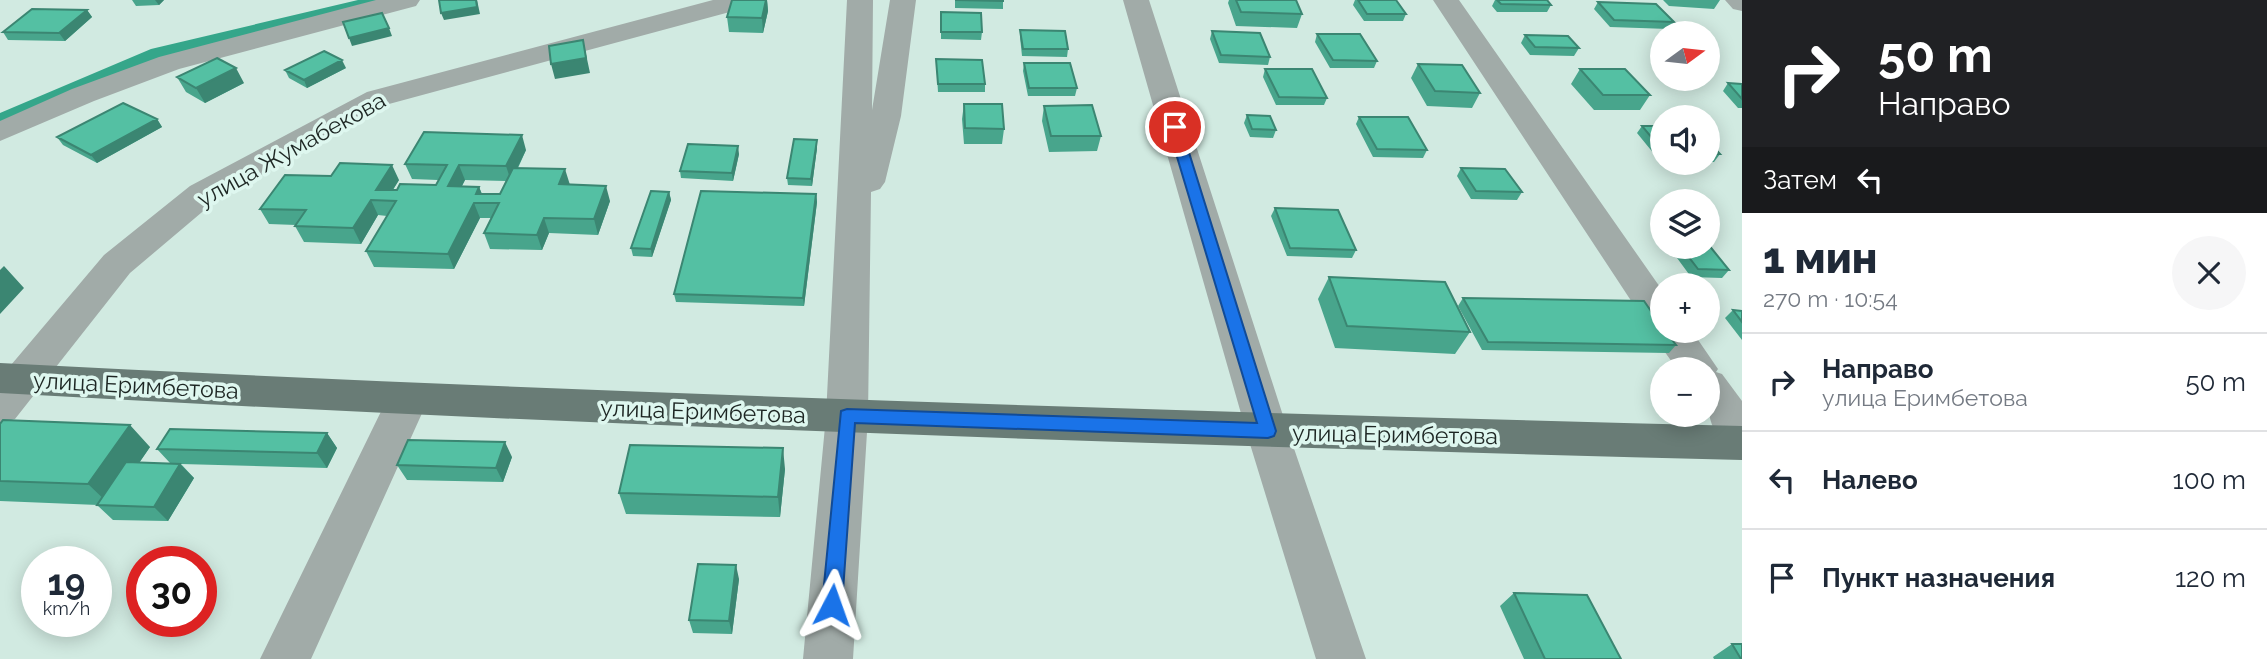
<!DOCTYPE html>
<html lang="ru">
<head>
<meta charset="utf-8">
<style>
  body { margin:0; font-family:Raleway,sans-serif; background:#f6f6f7; color:#1f2937; height:100vh; display:flex; flex-direction:column; font-size:26px; white-space:nowrap }
  * { box-sizing:border-box; margin:0 }
  p { font-size:23px; color:#747a83 }
  .icon { flex:none; width:38px; height:38px; fill:none; stroke:currentColor; stroke-width:2; stroke-linecap:round; stroke-linejoin:round }
  .map { position:relative; flex:1; overflow:hidden }
  .side { display:flex; flex-direction:column; background:#fff; width:525px }
  .side>* { flex:none }
  .hud { background:#202124; color:#fff; overflow:hidden }
  .needle { width:46px; rotate:75deg }
  .tools { position:absolute; left:1650px; top:21px; display:grid; gap:14px }
  .tools a { display:grid; place-items:center; width:70px; height:70px; border-radius:50%; background:#fff; box-shadow:0 4px 18px #0003; font-size:35px }
  .speed { position:absolute; left:21px; top:546px; display:flex; gap:14px; font-size:35px; font-weight:700; text-align:center }
  .speed>* { display:grid; place-content:center; width:91px; height:91px; border-radius:50%; background:#fff; box-shadow:0 4px 18px #0003; line-height:1 }
  .speed small { font-size:18px; font-weight:400 }
  .speed .limit { border:10px solid #d22; background:#fff; color:#111 }
  .pin { position:absolute; display:grid; place-items:center; width:60px; height:60px; color:#fff; margin:-30px; border:4px solid #fff; border-radius:50%; box-shadow:0 2px 7px #0007 }
  .me { position:absolute; width:77px; margin:-38px; rotate:4deg; stroke-linejoin:round; filter:drop-shadow(0 0 5px #0008) }
  .turn { display:flex; align-items:center; gap:24px; height:147px; padding:0 21px; font-size:32px }
  .turn .icon { width:91px; height:91px; stroke-width:2.5 }
  .turn b { display:block; font-size:49px; line-height:60px }
  .then { display:flex; align-items:center; height:66px; padding:0 21px; background:#0003; gap:14px; font-size:26px }
  .round { display:grid; place-items:center; flex:none; width:74px; height:74px; border-radius:37px; background:#f6f6f7 }
  .overview { display:flex; align-items:center; justify-content:space-between; height:119px; padding:0 21px }
  h1 { font-size:42px; font-weight:800; line-height:52px }
  ul { padding:0; list-style:none }
  li { display:flex; align-items:center; gap:21px; height:98px; padding:0 21px; border-top:2px solid #e0e1e3 }
  li div { flex:1 }
  li b { display:block; font-size:26px }
  li em { font-style:normal }
  main { display:flex; flex:1; min-height:0 }
  .map>svg:first-child { display:block }
  .lines { fill:none; stroke-linecap:round; stroke-linejoin:round }
  .canal { fill:#35a68a; fill-rule:evenodd }
  .minor { fill:#a1aba8; fill-rule:evenodd }
  .major { fill:#697c76; fill-rule:evenodd }
  .wall { fill:#48a58c; fill-rule:evenodd }
  .shaded-wall { fill:#3b8672 }
  .building { fill:#54c0a3; stroke:#3b8672; stroke-width:2 }
  .route { fill:#1a73e8; stroke:#114b97; stroke-width:2 }
  .labels { text-anchor:middle; dominant-baseline:central; stroke-width:7; stroke-linejoin:round; paint-order:stroke }
  .street-label { font-size:23px; fill:#1d2623; stroke:#def7ef }
</style>
</head>
<body>
<main>
<div class="map">
<svg width="1742" height="659" viewBox="0 0 1742 659">
  <rect width="100%" height="100%" fill="#d1eae1"/>
  <g class="lines">
    <!-- canal -->
    <path class="canal" d="M 358,0 L 393,0 L 390,4 L 165,58 L 0,128 L 0,113 L 151,49 Z"/>
    <!-- minor -->
    <path class="minor" d="M 376,0 L 420,0 L 416,6 L 179,69 L 94,101 L 0,141 L 0,121 L 72,89 L 159,57 Z
      M 713,0 L 756,0 L 752,6 L 389,104 L 214,202 L 130,273 L 15,419 L 0,423 L 0,378 L 104,255 L 190,186 L 367,92 Z
      M 847,0 L 873,0 L 872,110 L 890,0 L 916,0 L 901,116 L 885,182 L 880,189 L 871,192 L 868,416 L 853,659 L 803,659 L 826,416 Z
      M 1123,0 L 1149,0 L 1288,431 L 1366,659 L 1316,659 L 1246,431 Z
      M 1433,0 L 1459,0 L 1662,290 L 1662,331 L 1692,331 L 1718,369 L 1716,372 L 1722,374 L 1742,401 L 1742,451 C 1702,438 1708,404 1708,369 L 1677,369 L 1657,341 L 1653,329 L 1649,328 Z
      M 1725,0 L 1742,0 L 1742,11 L 1733,9 Z
      M 407,384 L 422,389 L 428,400 L 311,659 L 260,659 L 392,389 Z"/>
    <!-- major -->
    <path class="major" d="M 0,363 C 580,393 1161,411 1742,426 L 1742,460 C 1161,445 580,426 0,393 Z"/>
  </g>
  <!-- wall -->
  <path class="wall" d="M 132,0 L 164,0 L 159,5 L 136,6 Z
    M 732,0 L 767,0 L 768,11 L 763,33 L 729,32 L 727,17 Z
    M 955,0 L 1003,0 L 1003,9 L 955,8 Z
    M 1229,0 L 1296,0 L 1302,14 L 1297,28 L 1236,26 L 1228,3 Z
    M 1355,0 L 1396,0 L 1406,14 L 1403,21 L 1364,21 L 1353,5 Z
    M 1495,0 L 1547,0 L 1551,5 L 1547,12 L 1497,12 L 1492,6 Z
    M 1663,0 L 1720,0 L 1714,9 L 1669,6 Z
    M 1598,2 L 1674,22 L 1669,29 L 1610,27 L 1594,9 Z
    M 87,10 L 92,17 L 65,41 L 8,40 L 3,32 Z
    M 941,12 L 982,32 L 981,40 L 941,39 Z
    M 1020,30 L 1068,49 L 1067,57 L 1022,56 L 1020,37 Z
    M 1212,31 L 1270,57 L 1268,65 L 1219,63 L 1210,39 Z
    M 1317,34 L 1377,61 L 1374,68 L 1330,68 L 1315,42 Z
    M 1525,35 L 1579,48 L 1574,56 L 1530,55 L 1521,43 Z
    M 936,59 L 985,84 L 985,92 L 938,92 Z
    M 1024,63 L 1077,88 L 1075,96 L 1028,96 L 1023,71 Z
    M 1418,64 L 1480,93 L 1472,108 L 1427,106 L 1411,78 Z
    M 346,68 L 307,88 L 289,78 L 285,70 Z
    M 1265,69 L 1327,98 L 1324,105 L 1276,105 L 1263,77 Z
    M 1580,69 L 1650,95 L 1640,110 L 1594,110 L 1571,84 Z
    M 177,77 L 244,83 L 205,103 L 186,92 Z
    M 1728,83 L 1742,84 L 1742,108 L 1738,108 L 1723,91 Z
    M 964,104 L 1004,129 L 1002,144 L 964,144 L 962,119 Z
    M 1044,106 L 1101,136 L 1097,151 L 1049,152 L 1042,121 Z
    M 1247,115 L 1276,130 L 1273,138 L 1250,137 L 1244,123 Z
    M 1359,117 L 1427,150 L 1423,158 L 1373,157 L 1356,124 Z
    M 157,119 L 162,127 L 97,163 L 63,145 L 57,137 Z
    M 1642,126 L 1662,126 L 1662,160 L 1659,160 L 1637,133 Z
    M 817,140 L 817,148 L 812,186 L 788,185 L 787,178 Z
    M 1708,141 L 1720,154 L 1714,162 L 1708,162 Z
    M 526,150 L 518,168 L 570,185 L 610,201 L 598,235 L 549,233 L 542,250 L 490,249 L 484,233 L 491,218 L 480,218 L 454,269 L 374,267 L 366,251 L 387,216 L 378,215 L 361,244 L 304,242 L 295,226 L 296,225 L 269,224 L 260,209 L 399,180 L 393,190 L 436,185 L 438,180 L 412,179 L 405,164 ZM 465,180 L 506,181 L 500,194 L 482,194 L 479,187 L 462,186 Z
    M 739,154 L 733,181 L 681,178 L 680,171 Z
    M 1461,168 L 1522,192 L 1517,200 L 1471,199 L 1457,176 Z
    M 669,192 L 671,200 L 652,257 L 633,256 L 631,248 Z
    M 816,194 L 817,202 L 804,306 L 676,302 L 674,294 Z
    M 1275,208 L 1356,250 L 1352,258 L 1287,256 L 1271,216 Z
    M 1662,221 L 1662,239 L 1656,229 Z
    M 1669,247 L 1708,247 L 1729,270 L 1722,278 L 1691,277 Z
    M 1329,277 L 1470,332 L 1455,354 L 1335,348 L 1318,299 Z
    M 1463,298 L 1676,345 L 1669,353 L 1482,350 L 1458,306 Z
    M 1733,310 L 1742,311 L 1742,340 L 1725,318 Z
    M 0,424 L 150,447 L 139,463 L 170,463 L 157,449 L 327,433 L 337,448 L 327,468 L 181,464 L 194,478 L 168,521 L 113,520 L 97,505 L 98,505 L 0,501 Z
    M 512,457 L 503,482 L 407,480 L 397,465 Z
    M 785,469 L 780,517 L 626,514 L 619,493 Z
    M 739,579 L 732,634 L 693,633 L 689,620 Z
    M 1514,593 L 1621,659 L 1524,659 L 1500,606 Z
    M 1732,644 L 1742,659 L 1714,659 L 1713,657 Z"/>
  <!-- shaded-wall -->
  <path class="shaded-wall" d="M 155,0 L 164,0 L 159,5 Z
    M 477,0 L 480,14 L 444,20 L 441,13 Z
    M 766,0 L 767,0 L 768,11 L 763,33 L 762,18 Z
    M 87,10 L 92,17 L 65,41 L 59,33 Z
    M 389,28 L 392,36 L 352,46 L 349,38 Z
    M 583,40 L 590,73 L 555,79 L 551,64 Z
    M 342,60 L 346,68 L 307,88 L 304,80 Z
    M 236,68 L 244,83 L 205,103 L 196,88 Z
    M 157,119 L 162,127 L 97,163 L 91,155 Z
    M 522,135 L 526,150 L 511,181 L 506,166 Z
    M 817,140 L 817,148 L 812,186 L 811,179 Z
    M 738,146 L 739,154 L 733,181 L 732,173 Z
    M 392,165 L 399,180 L 386,200 L 376,190 Z
    M 459,165 L 465,180 L 454,201 L 448,186 Z
    M 565,169 L 570,185 L 559,184 Z
    M 606,186 L 610,201 L 598,235 L 594,219 Z
    M 479,187 L 485,202 L 476,194 Z
    M 669,192 L 671,200 L 652,257 L 651,249 Z
    M 816,194 L 817,202 L 804,306 L 803,298 Z
    M 371,200 L 378,215 L 361,244 L 353,228 Z
    M 474,203 L 480,218 L 454,269 L 448,254 Z
    M 544,218 L 549,233 L 542,250 L 537,235 Z
    M 4,266 L 24,288 L 0,314 L 0,270 Z
    M 130,425 L 150,447 L 110,505 L 88,484 Z
    M 327,433 L 337,448 L 327,468 L 317,453 Z
    M 505,442 L 512,457 L 503,482 L 496,468 Z
    M 783,448 L 785,469 L 780,517 L 778,497 Z
    M 180,464 L 194,478 L 168,521 L 154,507 Z
    M 736,565 L 739,579 L 732,634 L 729,621 Z"/>
  <!-- building -->
  <path class="building" d="M 439,0 L 476,0 L 477,7 L 441,13 Z
    M 732,0 L 766,0 L 762,18 L 727,17 Z
    M 955,0 L 1003,0 L 1003,1 Z
    M 1236,0 L 1296,0 L 1302,14 L 1241,12 Z
    M 1358,0 L 1396,0 L 1406,14 L 1367,14 Z
    M 1497,0 L 1547,0 L 1551,5 L 1501,4 Z
    M 1598,2 L 1656,4 L 1674,22 L 1614,20 Z
    M 32,9 L 87,10 L 59,33 L 3,32 Z
    M 941,12 L 981,13 L 982,32 L 941,32 Z
    M 382,13 L 389,28 L 349,38 L 343,22 Z
    M 1020,30 L 1065,31 L 1068,49 L 1023,49 Z
    M 1212,31 L 1260,33 L 1270,57 L 1221,55 Z
    M 1317,34 L 1360,34 L 1377,61 L 1333,60 Z
    M 1525,35 L 1568,36 L 1579,48 L 1535,47 Z
    M 583,40 L 586,58 L 551,64 L 549,46 Z
    M 324,51 L 342,60 L 304,80 L 285,70 Z
    M 217,58 L 236,68 L 196,88 L 177,77 Z
    M 936,59 L 982,60 L 985,84 L 938,84 Z
    M 1024,63 L 1070,63 L 1077,88 L 1029,88 Z
    M 1418,64 L 1462,65 L 1480,93 L 1435,91 Z
    M 1265,69 L 1312,69 L 1327,98 L 1279,97 Z
    M 1580,69 L 1625,69 L 1650,95 L 1603,95 Z
    M 1728,83 L 1742,84 L 1742,99 Z
    M 123,103 L 157,119 L 91,155 L 57,137 Z
    M 964,104 L 1002,104 L 1004,129 L 965,128 Z
    M 1092,105 L 1101,136 L 1051,136 L 1044,106 Z
    M 1247,115 L 1270,116 L 1276,130 L 1252,129 Z
    M 1359,117 L 1408,117 L 1427,150 L 1377,149 Z
    M 1642,126 L 1662,126 L 1662,150 Z
    M 424,132 L 522,135 L 506,166 L 459,165 L 448,186 L 479,187 L 476,194 L 500,194 L 513,168 L 565,169 L 559,184 L 606,186 L 594,219 L 544,218 L 537,235 L 484,233 L 499,203 L 474,203 L 448,254 L 366,251 L 396,201 L 371,200 L 353,228 L 295,226 L 306,210 L 260,209 L 285,175 L 331,176 L 340,163 L 392,165 L 376,190 L 397,190 L 400,184 L 436,185 L 447,165 L 405,164 Z
    M 794,139 L 817,140 L 811,179 L 787,178 Z
    M 1708,141 L 1720,154 L 1708,154 Z
    M 688,144 L 738,146 L 732,173 L 680,171 Z
    M 1461,168 L 1505,169 L 1522,192 L 1476,191 Z
    M 651,191 L 669,192 L 651,249 L 631,248 Z
    M 701,191 L 816,194 L 803,298 L 674,294 Z
    M 1275,208 L 1338,210 L 1356,250 L 1290,248 Z
    M 1708,244 L 1729,270 L 1698,269 L 1681,247 L 1708,247 Z
    M 1329,277 L 1445,282 L 1470,332 L 1347,326 Z
    M 1463,298 L 1644,301 L 1662,327 L 1662,331 L 1665,331 L 1676,345 L 1488,342 Z
    M 1733,310 L 1742,311 L 1742,322 Z
    M 3,420 L 130,425 L 88,484 L 0,481 L 0,424 Z
    M 170,429 L 327,433 L 317,453 L 157,449 Z
    M 408,440 L 505,442 L 496,468 L 397,465 Z
    M 630,445 L 783,448 L 778,497 L 619,493 Z
    M 126,462 L 180,464 L 154,507 L 97,505 Z
    M 698,564 L 736,565 L 729,621 L 689,620 Z
    M 1514,593 L 1587,595 L 1621,659 L 1545,659 Z
    M 1732,644 L 1742,644 L 1742,659 L 1741,659 Z"/>
  <!-- route -->
  <path class="route" d="M 1175,123 L 1181,127 L 1276,431 L 1274,436 L 1268,438 L 855,423 L 842,605 L 839,612 L 832,614 L 825,612 L 822,605 L 841,411 L 847,409 L 1257,423 L 1168,127 Z"/>
  <g class="labels">
    <!-- street labels -->
    <g class="street-label">
      <text transform="translate(291 149) rotate(-29)">улица Жумабекова</text>
      <text transform="translate(136 385) rotate(3)">улица Еримбетова</text>
      <text transform="translate(703 411) rotate(2)">улица Еримбетова</text>
      <text transform="translate(1395 434) rotate(1)">улица Еримбетова</text>
    </g>
  </g>
</svg>
<div class="tools">
<a><svg class="needle" viewBox="-14 -14 28 28"><path d="M0-13l5 13h-10z" fill="#e53935"/><path d="M0 13l5-13h-10z" fill="#747a83"/></svg></a>
<a><svg class="icon" aria-label="sound" viewBox="0 0 24 24"><path d="M4 9h4l5-4v14l-5-4H4zM17 9q2 3 0 6"/></svg></a>
<a><svg class="icon" aria-label="layers" viewBox="0 0 24 24"><path d="M12 4l9 5-9 5-9-5zM3 14l9 5 9-5"/></svg></a>
<a>+</a>
<a>−</a>
</div>
<div class="speed"><div>19<small>km/h</small></div><div class="limit">30</div></div>
<div class="pin" style="left:1175px;top:127px;background:#d93025"><svg class="icon" aria-label="arrive" viewBox="0 0 24 24"><path d="M6 21V4h12l-3 4 3 4H6"/></svg></div>
<svg class="me" style="left:832px;top:605px" viewBox="-20 -20 40 40"><path d="M0-17L14 15 0 8-14 15z" fill="#1a73e8" stroke="#fff" stroke-width="4"/></svg>
</div>
<section class="side">
<div class="hud">
<div class="turn"><svg class="icon" aria-label="right" viewBox="0 0 24 24"><path d="M7 20v-9h11M14 6l5 5-5 5"/></svg><div><b>50 m</b>Направо</div></div>
<div class="then">Затем<svg class="icon" aria-label="left" viewBox="0 0 24 24"><path d="M17 20v-9H6M10 6l-5 5 5 5"/></svg></div>
</div>
<div class="overview"><div><h1>1 мин</h1><p>270 m · 10:54</p></div><a class="round"><svg class="icon" aria-label="close" viewBox="0 0 24 24"><path d="M6 6l12 12M18 6L6 18"/></svg></a></div>
<ul>
<li><svg class="icon" aria-label="right" viewBox="0 0 24 24"><path d="M7 20v-9h11M14 6l5 5-5 5"/></svg><div><b>Направо</b><p>улица Еримбетова</p></div><em>50 m</em></li>
<li><svg class="icon" aria-label="left" viewBox="0 0 24 24"><path d="M17 20v-9H6M10 6l-5 5 5 5"/></svg><div><b>Налево</b></div><em>100 m</em></li>
<li><svg class="icon" aria-label="arrive" viewBox="0 0 24 24"><path d="M6 21V4h12l-3 4 3 4H6"/></svg><div><b>Пункт назначения</b></div><em>120 m</em></li>
</ul>
</section>
</main>
</body>
</html>
